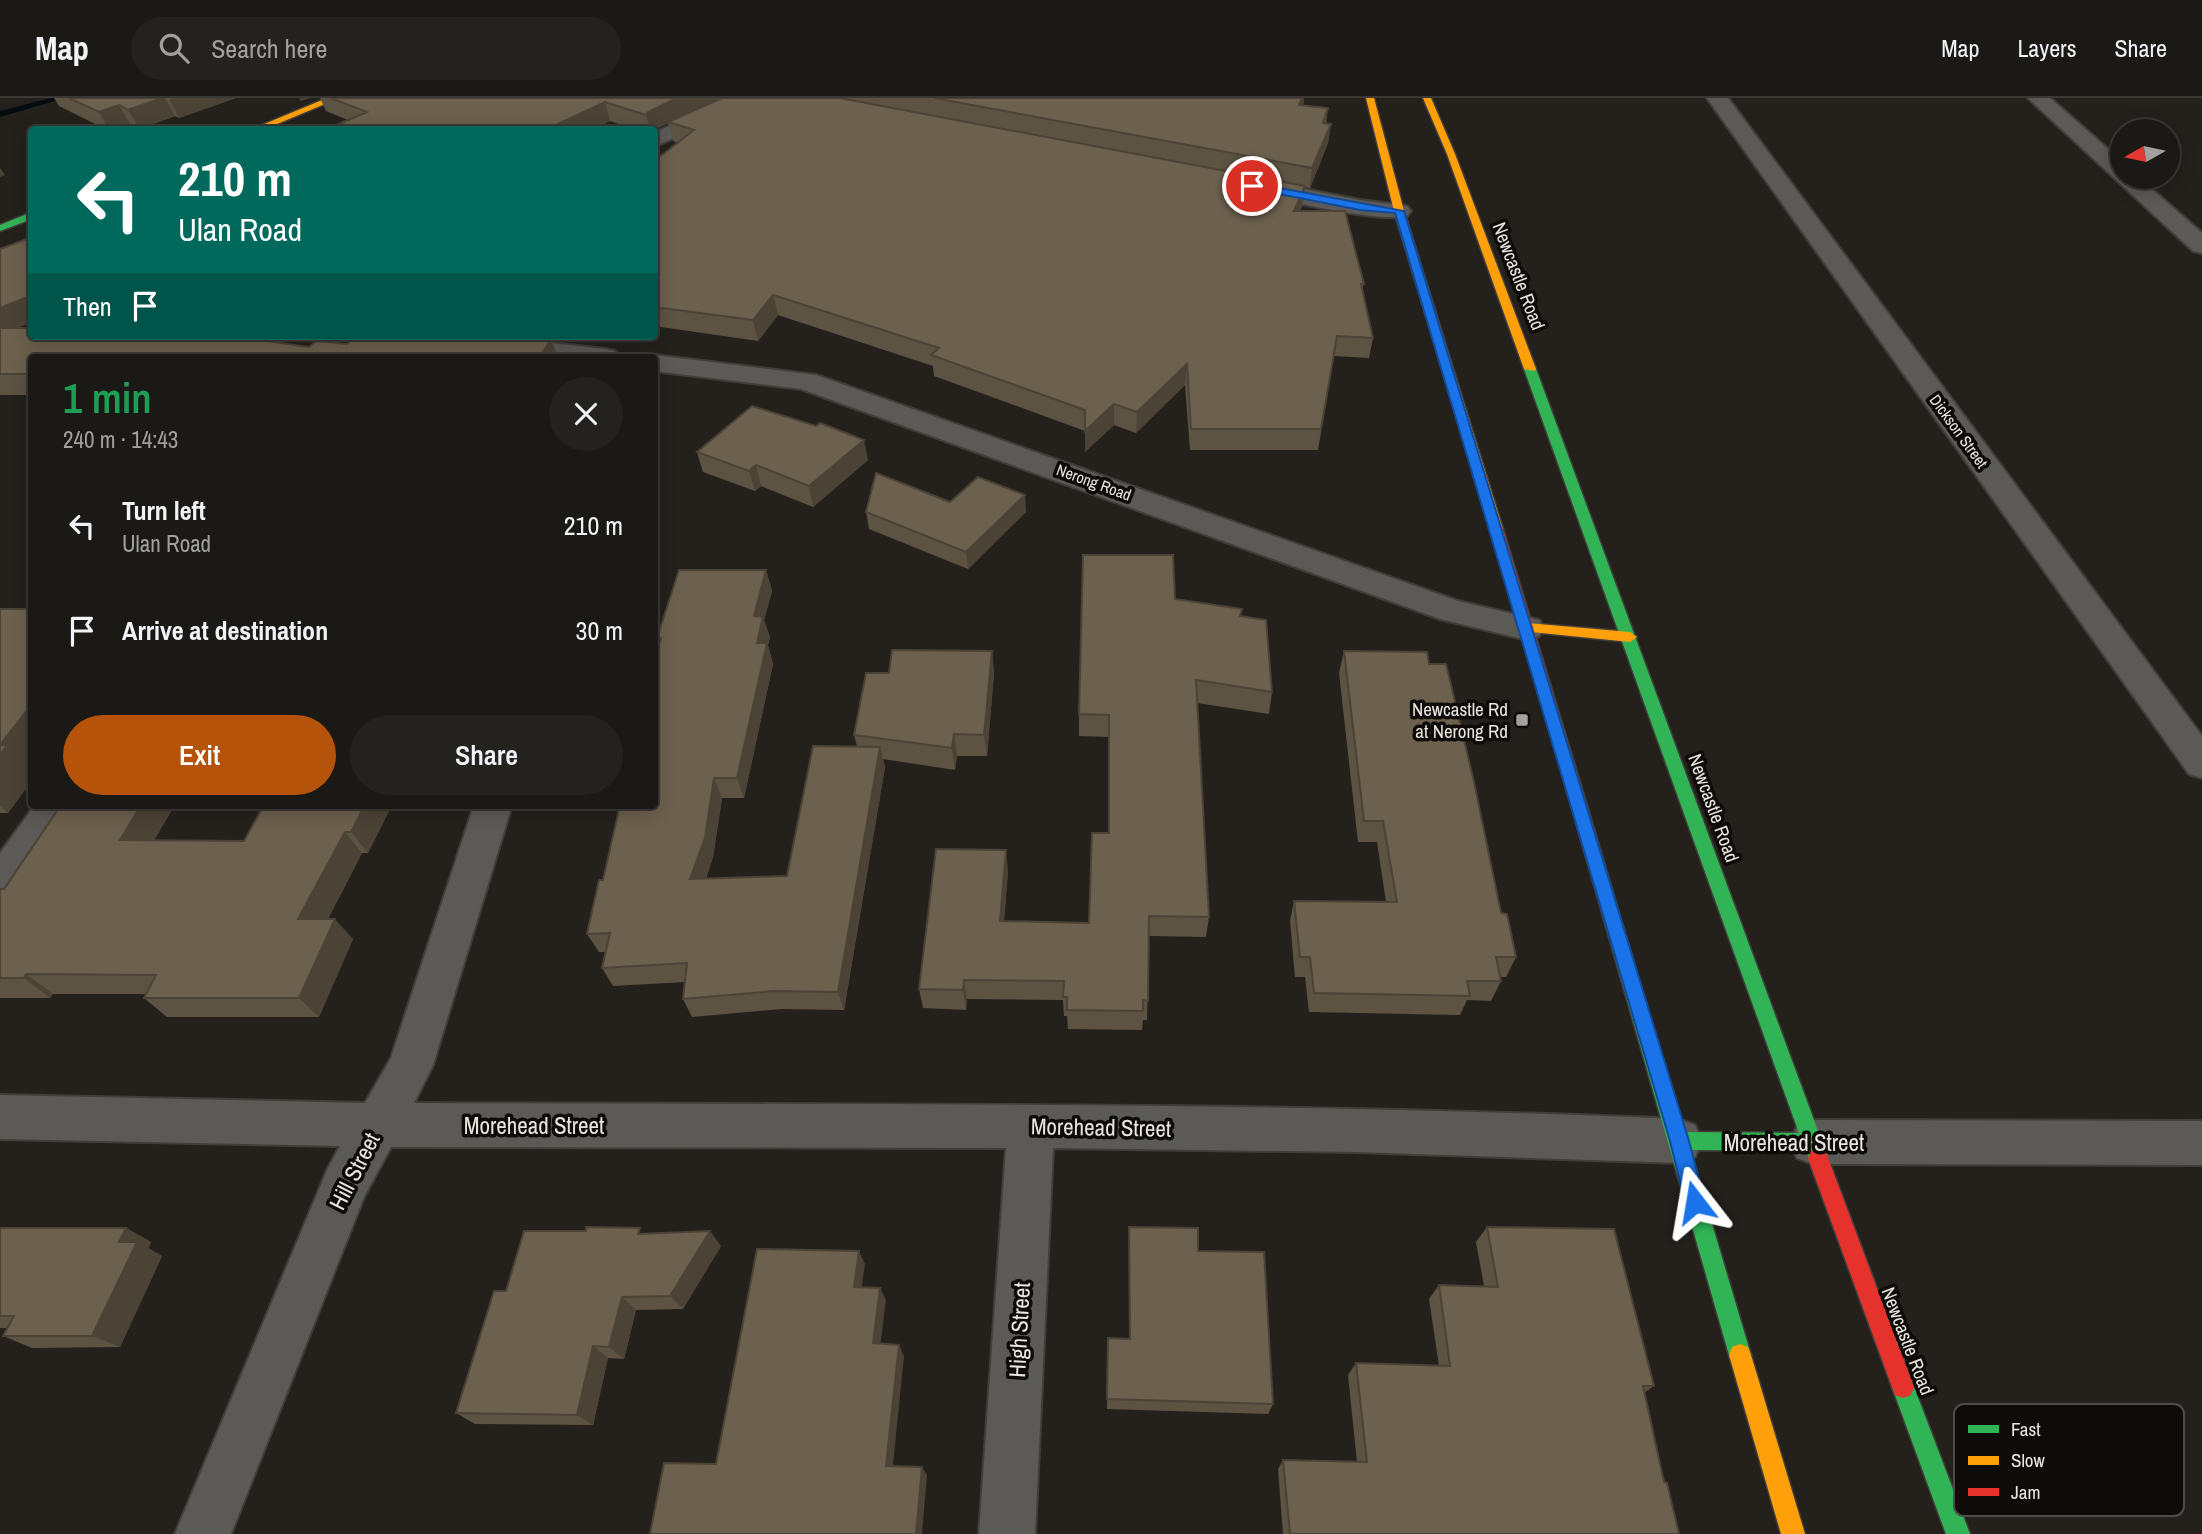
<!DOCTYPE html>
<html lang="en">
<head>
<meta charset="utf-8">
<style>
  body { margin:0; font-family:"Archivo Narrow",sans-serif; background:#24221f; color:#f1f3f6; height:100vh; display:flex; flex-direction:column; font-size:26px; white-space:nowrap }
  * { box-sizing:border-box; margin:0 }
  p { font-size:23px; color:#a0a0a1 }
  .icon { flex:none; width:38px; height:38px; fill:none; stroke:currentColor; stroke-width:2; stroke-linecap:round; stroke-linejoin:round }
  .map { position:relative; flex:1; overflow:hidden }
  .panel { position:absolute; left:28px; top:256px; width:630px; height:455px; display:flex; flex-direction:column; background:#1b1916; border-radius:7px; box-shadow:0 4px 18px #0003,0 0 0 2px #393835 }
  .panel>* { flex:none }
  .hud { position:absolute; left:28px; top:28px; width:630px; height:214px; border-radius:7px; box-shadow:0 4px 18px #0003,0 0 0 2px #393835; background:#00695c; color:#fff; overflow:hidden }
  .needle { width:46px; rotate:261deg }
  .tools { position:absolute; left:2110px; top:21px; display:grid; gap:14px }
  .tools a { display:grid; place-items:center; width:70px; height:70px; border-radius:50%; background:#1b1916; box-shadow:0 4px 18px #0003,0 0 0 2px #393835; font-size:35px }
  .pin { position:absolute; display:grid; place-items:center; width:60px; height:60px; color:#fff; margin:-30px; border:4px solid #fff; border-radius:50%; box-shadow:0 2px 7px #0007 }
  .me { position:absolute; width:77px; margin:-38px; rotate:346deg; stroke-linejoin:round; filter:drop-shadow(0 0 5px #0008) }
  .turn { display:flex; align-items:center; gap:24px; height:147px; padding:0 35px; font-size:32px }
  .turn .icon { width:91px; height:91px; stroke-width:2.5 }
  .turn b { display:block; font-size:49px; line-height:60px }
  .then { display:flex; align-items:center; height:66px; padding:0 35px; background:#0003; gap:14px; font-size:26px }
  .round { display:grid; place-items:center; flex:none; width:74px; height:74px; border-radius:37px; background:#24221f }
  .overview { display:flex; align-items:center; justify-content:space-between; height:119px; padding:0 35px }
  h1 { font-size:42px; font-weight:600; line-height:52px; color:#1e9e55 }
  .action { display:flex; gap:14px; margin-top:auto; padding:14px 35px }
  .action a { flex:1; height:80px; border-radius:42px; background:#b45309; color:#fff; font-size:28px; font-weight:600; line-height:80px; text-align:center }
  .action a+a { background:#24221f; color:#f1f3f6 }
  ul { padding:0; list-style:none }
  li { display:flex; align-items:center; gap:21px; height:105px; padding:0 35px }
  li div { flex:1 }
  li b { display:block; font-size:26px }
  li em { font-style:normal }
  header { display:flex; align-items:center; gap:42px; box-sizing:border-box; height:98px; padding:0 35px; background:#1b1916; border-bottom:2px solid #393835 }
  header strong { font-size:33px }
  nav { display:flex; gap:38px; margin-inline-start:auto; font-size:24px }
  .search { width:490px; height:63px; background:#24221f; display:flex; align-items:center; gap:18px; box-sizing:border-box; padding:0 24px; border-radius:38px; color:#a0a0a1; font-size:26px }
  .map>svg:first-child { display:block }
  .lines { fill:none; stroke-linecap:round; stroke-linejoin:round }
  .stream { fill:#030d10; fill-rule:evenodd }
  .street-casing { stroke:#413e3a; stroke-width:4 }
  .fast-casing { stroke:#413e3a; stroke-width:3 }
  .slow-casing { stroke:#413e3a; stroke-width:3 }
  .jam-casing { stroke:#413e3a; stroke-width:3 }
  .street { fill:#5c5a57; fill-rule:evenodd }
  .fast { fill:#30b455; fill-rule:evenodd }
  .slow { fill:#ff9f0a; fill-rule:evenodd }
  .jam { fill:#e5322d; fill-rule:evenodd }
  .wall { fill:#5d5343 }
  .shaded-wall { fill:#4c4337 }
  .building { fill:#6c604e; stroke:#4c4337; stroke-width:2 }
  .route { fill:#1a73e8; stroke:#114b97; stroke-width:2 }
  .poi-dot { fill:#a4a09c; stroke:#0e0b08; stroke-width:2.5 }
  .labels { text-anchor:middle; dominant-baseline:central; stroke-width:7; stroke-linejoin:round; paint-order:stroke }
  .far-street-label { font-size:16px; fill:#e9e5e0; stroke:#0e0b08 }
  .street-label { font-size:19px; fill:#e9e5e0; stroke:#0e0b08 }
  .poi-label { font-size:19px; fill:#e9e5e0; stroke:#0e0b08; text-anchor:end }
  .near-street-label { font-size:23px; fill:#e9e5e0; stroke:#0e0b08 }
  .key { fill:#0e0b08; stroke:#504c49; stroke-width:2 }
  .key-label { font-size:19px; fill:#e9e5e0 }
</style>
</head>
<body>
<header>
<strong>Map</strong>
<div class="search"><svg class="icon" aria-label="search" viewBox="0 0 24 24"><circle cx="10" cy="10" r="6"/><path d="M15 15l6 6"/></svg>Search here</div>
<nav><a>Map</a><a>Layers</a><a>Share</a></nav>
</header>
<div class="map">
<svg width="2202" height="1436" viewBox="0 0 2202 1436">
  <rect width="100%" height="100%" fill="#24211d"/>
  <g class="lines">
    <!-- stream -->
    <path class="stream" d="M 51,0 L 65,0 L 0,19 L 0,13 Z"/>
    <defs>
      <path id="street" d="M 728,0 L 755,0 L 752,4 L 654,49 L 654,35 Z
        M 1707,0 L 1728,0 L 2202,638 L 2202,680 L 2189,676 Z
        M 2028,0 L 2050,0 L 2123,64 L 2123,79 L 2138,79 L 2202,135 L 2202,155 L 2193,153 Z
        M 1253,81 L 1360,102 L 1407,108 L 1411,113 L 1407,118 C 1378,125 1278,101 1245,93 L 1242,88 L 1245,83 Z
        M 407,238 L 491,238 L 605,251 L 615,253 L 619,259 L 534,259 L 420,246 L 411,244 Z
        M 654,257 L 816,277 L 1458,503 L 1539,522 L 1544,530 L 1539,538 L 1527,542 L 1440,521 L 801,291 L 654,273 L 654,259 L 645,259 Z
        M 35,707 L 75,707 L 14,798 L 0,803 L 0,755 Z
        M 474,707 L 512,707 L 433,967 L 414,1005 C 836,1007 1257,1003 1679,1021 L 1695,1027 L 1702,1043 L 1695,1059 L 1679,1065 L 1355,1054 L 1053,1050 L 1035,1436 L 979,1436 L 1006,1050 L 391,1049 L 364,1099 L 231,1436 L 175,1436 L 328,1070 L 340,1048 L 0,1041 L 0,997 L 365,1005 L 391,960 Z
        M 1813,1022 L 2202,1023 L 2202,1067 L 1813,1066 L 1797,1060 L 1790,1044 L 1797,1028 Z"/>
      <path id="fast" d="M 32,114 L 32,121 L 0,133 L 0,127 Z
        M 1526,269 L 1536,271 L 1828,1060 L 1825,1067 L 1818,1069 L 1811,1067 L 1806,1053 L 1690,1052 L 1751,1257 L 1748,1265 L 1740,1268 L 1732,1265 L 1729,1257 L 1578,731 L 1580,727 L 1592,727 L 1594,731 L 1684,1034 L 1799,1035 L 1524,271 Z
        M 1903,1278 L 1911,1281 L 1970,1436 L 1946,1436 L 1892,1289 L 1895,1281 Z"/>
      <path id="slow" d="M 327,0 L 339,0 L 263,32 L 250,32 Z
        M 1366,0 L 1374,0 L 1404,113 L 1503,431 L 1502,434 L 1497,435 L 1491,431 L 1394,113 Z
        M 1423,0 L 1431,0 L 1455,56 L 1536,271 L 1534,273 L 1524,271 L 1447,56 Z
        M 1527,525 L 1630,534 L 1637,539 L 1630,544 L 1522,533 L 1520,530 Z
        M 1740,1246 L 1748,1249 L 1751,1257 L 1805,1436 L 1781,1436 L 1729,1257 L 1732,1249 Z"/>
      <path id="jam" d="M 1497,427 L 1503,431 L 1594,731 L 1592,735 L 1580,735 L 1578,731 L 1491,431 Z
        M 1818,1051 L 1825,1053 L 1828,1060 L 1914,1289 L 1911,1297 L 1903,1300 L 1895,1297 L 1892,1289 L 1808,1060 L 1811,1053 Z"/>
    </defs>
    <!-- street casing -->
    <use href="#street" class="street-casing"/>
    <!-- fast casing -->
    <use href="#fast" class="fast-casing"/>
    <!-- slow casing -->
    <use href="#slow" class="slow-casing"/>
    <!-- jam casing -->
    <use href="#jam" class="jam-casing"/>
    <!-- street -->
    <use href="#street" class="street"/>
    <!-- fast -->
    <use href="#fast" class="fast"/>
    <!-- slow -->
    <use href="#slow" class="slow"/>
    <!-- jam -->
    <use href="#jam" class="jam"/>
  </g>
  <!-- wall -->
  <path class="wall" d="M 54,0 L 236,0 L 179,20 L 175,18 L 140,31 L 130,26 L 116,32 L 107,32 L 59,8 Z
    M 320,0 L 1304,0 L 1303,7 L 1328,10 L 1326,26 L 1331,26 L 1328,45 L 1310,90 L 1305,89 L 1302,108 L 1300,113 L 1364,186 L 1362,192 L 1373,240 L 1369,260 L 1334,258 L 1318,352 L 1190,352 L 1185,287 L 1136,335 L 1114,327 L 1085,354 L 1085,333 L 934,278 L 933,268 L 778,217 L 758,243 L 654,228 L 654,63 L 678,45 L 673,43 L 668,25 L 654,32 L 636,32 L 610,23 L 593,32 L 325,32 L 348,22 L 326,13 Z
    M 32,139 L 32,224 L 17,230 L 309,249 L 347,246 L 374,241 L 539,241 L 514,238 L 571,238 L 568,244 L 551,242 L 558,259 L 32,259 L 32,297 L 0,297 L 0,151 Z
    M 697,354 L 868,362 L 813,409 L 761,388 L 755,393 L 703,374 Z
    M 950,404 L 1026,414 L 968,471 L 869,431 L 866,414 Z
    M 766,472 L 772,493 L 764,522 L 770,539 L 768,547 L 773,566 L 744,700 L 722,700 L 713,759 L 706,781 L 787,778 L 857,648 L 854,637 L 889,575 L 992,553 L 994,575 L 987,658 L 957,658 L 955,672 L 883,661 L 885,669 L 844,912 L 782,911 L 692,919 L 683,901 L 685,884 L 613,888 L 602,870 L 606,854 L 599,854 L 587,836 L 603,782 L 654,707 L 659,546 L 657,540 Z
    M 1175,501 L 1241,518 L 1272,594 L 1269,616 L 1197,605 L 1209,819 L 1206,839 L 1149,838 L 1147,922 L 1143,922 L 1142,932 L 1068,931 L 1067,918 L 1064,918 L 1063,902 L 967,901 L 966,912 L 923,910 L 919,891 L 1008,773 L 1004,824 L 1089,825 L 1109,735 L 1109,639 L 1079,638 L 1079,616 Z
    M 0,511 L 32,511 L 32,682 L 8,715 L 0,715 Z
    M 1344,553 L 1429,566 L 1501,815 L 1516,859 L 1506,879 L 1500,879 L 1501,883 L 1491,903 L 1467,902 L 1460,917 L 1309,914 L 1305,879 L 1295,879 L 1290,823 L 1294,803 L 1386,804 L 1377,744 L 1358,744 L 1339,575 Z
    M 264,707 L 392,707 L 368,755 L 362,755 L 328,821 L 353,841 L 319,919 L 167,919 L 144,900 L 146,896 L 53,896 L 50,900 L 0,900 L 0,791 L 4,791 L 154,742 L 244,743 Z
    M 1129,1129 L 1198,1153 L 1273,1306 L 1268,1316 L 1107,1311 L 1108,1240 L 1129,1241 Z
    M 1487,1129 L 1654,1288 L 1644,1295 L 1664,1384 L 1679,1436 L 1283,1436 L 1278,1371 L 1283,1362 L 1357,1364 L 1348,1277 L 1356,1265 L 1439,1268 L 1429,1201 L 1439,1187 L 1484,1188 L 1476,1144 Z
    M 0,1130 L 126,1130 L 151,1144 L 148,1150 L 162,1158 L 120,1249 L 32,1250 L 3,1238 L 7,1230 L 0,1230 Z
    M 644,1136 L 721,1148 L 683,1211 L 636,1212 L 624,1261 L 608,1260 L 593,1327 L 475,1326 L 456,1315 L 506,1193 Z"/>
  <!-- shaded-wall -->
  <path class="shaded-wall" d="M 162,0 L 165,0 L 175,18 L 140,31 L 128,12 Z
    M 173,0 L 236,0 L 179,20 L 169,1 Z
    M 299,0 L 310,0 L 301,3 Z
    M 677,0 L 722,0 L 668,24 L 668,25 L 654,32 L 650,32 L 646,17 L 648,14 Z
    M 1302,0 L 1304,0 L 1303,9 L 1299,7 Z
    M 605,4 L 610,23 L 593,32 L 545,32 Z
    M 119,7 L 130,26 L 116,32 L 109,32 L 99,14 Z
    M 1331,26 L 1328,45 L 1310,90 L 1312,70 Z
    M 0,70 L 5,77 L 0,79 Z
    M 1305,88 L 1302,108 L 1292,133 L 1294,113 Z
    M 32,197 L 32,224 L 0,237 L 0,210 Z
    M 773,197 L 778,217 L 758,243 L 753,222 Z
    M 566,238 L 571,238 L 568,244 Z
    M 551,241 L 558,259 L 540,259 Z
    M 1187,266 L 1185,287 L 1136,335 L 1137,314 Z
    M 1114,306 L 1114,327 L 1085,354 L 1085,333 Z
    M 864,342 L 868,362 L 813,409 L 809,388 Z
    M 756,367 L 761,388 L 755,393 L 749,373 Z
    M 1025,397 L 1026,414 L 968,471 L 966,454 Z
    M 766,472 L 772,493 L 764,522 L 770,539 L 768,547 L 773,566 L 744,700 L 737,680 L 757,545 L 754,518 Z
    M 992,553 L 994,575 L 987,658 L 984,637 Z
    M 32,606 L 32,682 L 8,715 L 0,708 L 0,647 Z
    M 954,636 L 957,658 L 955,672 L 952,650 Z
    M 880,649 L 885,669 L 844,912 L 838,894 Z
    M 714,680 L 722,700 L 713,759 L 699,800 L 690,781 Z
    M 141,707 L 175,707 L 142,763 L 120,742 Z
    M 365,707 L 392,707 L 368,755 L 351,734 Z
    M 345,734 L 362,755 L 317,841 L 298,821 Z
    M 1006,752 L 1008,773 L 1002,844 L 1000,823 Z
    M 335,821 L 353,841 L 319,919 L 299,900 Z
    M 26,876 L 53,896 L 50,900 L 24,880 Z
    M 964,882 L 967,901 L 966,912 L 963,892 Z
    M 126,1130 L 151,1144 L 148,1150 L 162,1158 L 120,1249 L 92,1238 L 119,1144 Z
    M 710,1133 L 721,1148 L 683,1211 L 670,1198 Z
    M 859,1153 L 865,1166 L 860,1201 L 854,1189 Z
    M 880,1190 L 886,1202 L 879,1257 L 873,1245 Z
    M 622,1199 L 636,1212 L 624,1261 L 609,1249 Z
    M 899,1247 L 904,1258 L 892,1376 L 886,1368 Z
    M 593,1248 L 608,1260 L 593,1327 L 577,1317 Z
    M 922,1369 L 927,1377 L 922,1436 L 916,1436 Z"/>
  <!-- building -->
  <path class="building" d="M 69,0 L 162,0 L 128,12 L 119,7 L 99,14 Z
    M 331,0 L 677,0 L 648,14 L 646,17 L 605,4 L 545,32 L 325,32 L 367,14 Z
    M 722,0 L 840,0 L 1305,88 L 1294,113 L 1345,113 L 1364,186 L 1361,186 L 1373,240 L 1337,238 L 1321,331 L 1191,331 L 1187,266 L 1137,314 L 1114,306 L 1085,333 L 1085,312 L 931,257 L 939,250 L 773,197 L 753,222 L 654,209 L 654,63 L 694,32 L 668,24 Z
    M 934,0 L 1302,0 L 1299,7 L 1328,10 L 1323,25 L 1331,26 L 1312,70 Z
    M 32,139 L 32,197 L 0,210 L 0,151 Z
    M 0,230 L 32,230 L 32,238 L 232,238 L 309,249 L 316,243 L 347,246 L 352,241 L 374,241 L 376,238 L 500,238 L 525,241 L 551,241 L 540,259 L 32,259 L 32,276 L 0,276 Z
    M 752,308 L 816,328 L 820,325 L 864,342 L 809,388 L 756,367 L 749,373 L 697,354 Z
    M 876,375 L 950,404 L 978,379 L 1025,397 L 966,454 L 866,414 Z
    M 1083,457 L 1173,457 L 1175,501 L 1242,511 L 1240,518 L 1266,522 L 1272,594 L 1196,582 L 1209,819 L 1149,818 L 1148,903 L 1143,902 L 1143,913 L 1067,912 L 1067,899 L 1063,899 L 1064,883 L 964,882 L 963,892 L 919,891 L 936,751 L 1006,752 L 1000,823 L 1089,825 L 1092,735 L 1109,735 L 1109,617 L 1079,616 Z
    M 679,472 L 766,472 L 754,518 L 763,519 L 757,545 L 767,545 L 737,680 L 714,680 L 705,740 L 690,781 L 787,778 L 813,648 L 880,649 L 838,894 L 774,893 L 683,901 L 687,865 L 602,870 L 610,835 L 587,836 L 599,782 L 603,782 L 620,707 L 654,707 L 654,561 L 661,540 L 657,540 Z
    M 0,511 L 32,511 L 32,606 L 0,647 L 7,647 L 0,657 Z
    M 892,552 L 992,553 L 984,637 L 954,636 L 952,650 L 854,637 L 866,575 L 889,575 Z
    M 1344,553 L 1427,554 L 1429,566 L 1446,566 L 1474,684 L 1501,815 L 1507,816 L 1516,859 L 1496,859 L 1501,883 L 1467,883 L 1470,898 L 1314,895 L 1310,859 L 1300,859 L 1294,803 L 1397,804 L 1383,723 L 1364,723 Z
    M 61,707 L 141,707 L 120,742 L 244,743 L 264,707 L 365,707 L 351,734 L 345,734 L 298,821 L 335,821 L 299,900 L 144,900 L 156,877 L 26,876 L 24,880 L 0,880 L 0,791 L 4,791 Z
    M 586,1129 L 640,1130 L 638,1136 L 710,1133 L 670,1198 L 622,1199 L 609,1249 L 593,1248 L 577,1317 L 456,1315 L 494,1193 L 506,1193 L 524,1133 L 586,1133 Z
    M 1129,1129 L 1198,1130 L 1198,1153 L 1264,1154 L 1273,1306 L 1107,1301 L 1108,1240 L 1130,1241 Z
    M 1487,1129 L 1614,1131 L 1654,1288 L 1643,1288 L 1664,1384 L 1667,1385 L 1679,1436 L 1290,1436 L 1283,1362 L 1367,1364 L 1356,1265 L 1450,1268 L 1439,1187 L 1498,1189 Z
    M 0,1130 L 126,1130 L 119,1144 L 137,1144 L 92,1238 L 3,1238 L 14,1218 L 0,1218 Z
    M 757,1151 L 859,1153 L 854,1189 L 880,1190 L 873,1245 L 899,1247 L 886,1368 L 922,1369 L 916,1436 L 650,1436 L 664,1365 L 716,1366 Z"/>
  <!-- route -->
  <path class="route" d="M 1252,85 L 1404,113 L 1689,1043 L 1705,1104 L 1702,1111 L 1695,1114 L 1688,1111 L 1685,1104 L 1670,1043 L 1395,115 L 1360,112 L 1249,90 L 1249,86 Z"/>
  <!-- markers -->
  <rect class="poi-dot" x="1515" y="615" width="14" height="14" rx="3.5"/>
  <g class="labels">
    <!-- far-street labels -->
    <g class="far-street-label">
      <text transform="translate(1959 333) rotate(54)">Dickson Street</text>
      <text transform="translate(1094 384) rotate(20)">Nerong Road</text>
    </g>
    <!-- street labels -->
    <g class="street-label">
      <text transform="translate(1519 178) rotate(69)">Newcastle Road</text>
      <text transform="translate(1714 710) rotate(70)">Newcastle Road</text>
      <text transform="translate(1908 1243) rotate(69)">Newcastle Road</text>
    </g>
    <!-- poi labels -->
    <g class="poi-label">
      <text x="1508" y="611">Newcastle Rd<tspan x="1508" dy="22">at Nerong Rd</tspan></text>
    </g>
    <!-- near-street labels -->
    <g class="near-street-label">
      <text x="534" y="1027">Morehead Street</text>
      <text transform="translate(1101 1029) rotate(1)">Morehead Street</text>
      <text x="1794" y="1044">Morehead Street</text>
      <text transform="translate(354 1073) rotate(-63)">Hill Street</text>
      <text transform="translate(1019 1232) rotate(-87)">High Street</text>
    </g>
  </g>
  <!-- legend -->
  <rect x="1954" y="1306" width="230" height="112" rx="10" class="key"/>
  <rect x="1968" y="1327" width="31" height="8" fill="#30b455"/>
  <rect x="1968" y="1358" width="31" height="9" fill="#ff9f0a"/>
  <rect x="1968" y="1390" width="31" height="8" fill="#e5322d"/>
  <g class="key-label">
    <text x="2011" y="1338">Fast</text>
    <text x="2011" y="1369">Slow</text>
    <text x="2011" y="1401">Jam</text>
  </g>
</svg>
<div class="tools">
<a><svg class="needle" viewBox="-14 -14 28 28"><path d="M0-13l5 13h-10z" fill="#e53935"/><path d="M0 13l5-13h-10z" fill="#a0a0a1"/></svg></a>
</div>
<div class="pin" style="left:1252px;top:88px;background:#d93025"><svg class="icon" aria-label="arrive" viewBox="0 0 24 24"><path d="M6 21V4h12l-3 4 3 4H6"/></svg></div>
<svg class="me" style="left:1695px;top:1104px" viewBox="-20 -20 40 40"><path d="M0-17L14 15 0 8-14 15z" fill="#1a73e8" stroke="#fff" stroke-width="4"/></svg>
<div class="hud">
<div class="turn"><svg class="icon" aria-label="left" viewBox="0 0 24 24"><path d="M17 20v-9H6M10 6l-5 5 5 5"/></svg><div><b>210 m</b>Ulan Road</div></div>
<div class="then">Then<svg class="icon" aria-label="arrive" viewBox="0 0 24 24"><path d="M6 21V4h12l-3 4 3 4H6"/></svg></div>
</div>
<section class="panel">
<div class="overview"><div><h1>1 min</h1><p>240 m · 14:43</p></div><a class="round"><svg class="icon" aria-label="close" viewBox="0 0 24 24"><path d="M6 6l12 12M18 6L6 18"/></svg></a></div>
<ul>
<li><svg class="icon" aria-label="left" viewBox="0 0 24 24"><path d="M17 20v-9H6M10 6l-5 5 5 5"/></svg><div><b>Turn left</b><p>Ulan Road</p></div><em>210 m</em></li>
<li><svg class="icon" aria-label="arrive" viewBox="0 0 24 24"><path d="M6 21V4h12l-3 4 3 4H6"/></svg><div><b>Arrive at destination</b></div><em>30 m</em></li>
</ul>
<div class="action"><a>Exit</a><a>Share</a></div>
</section>
</div>
</body>
</html>
